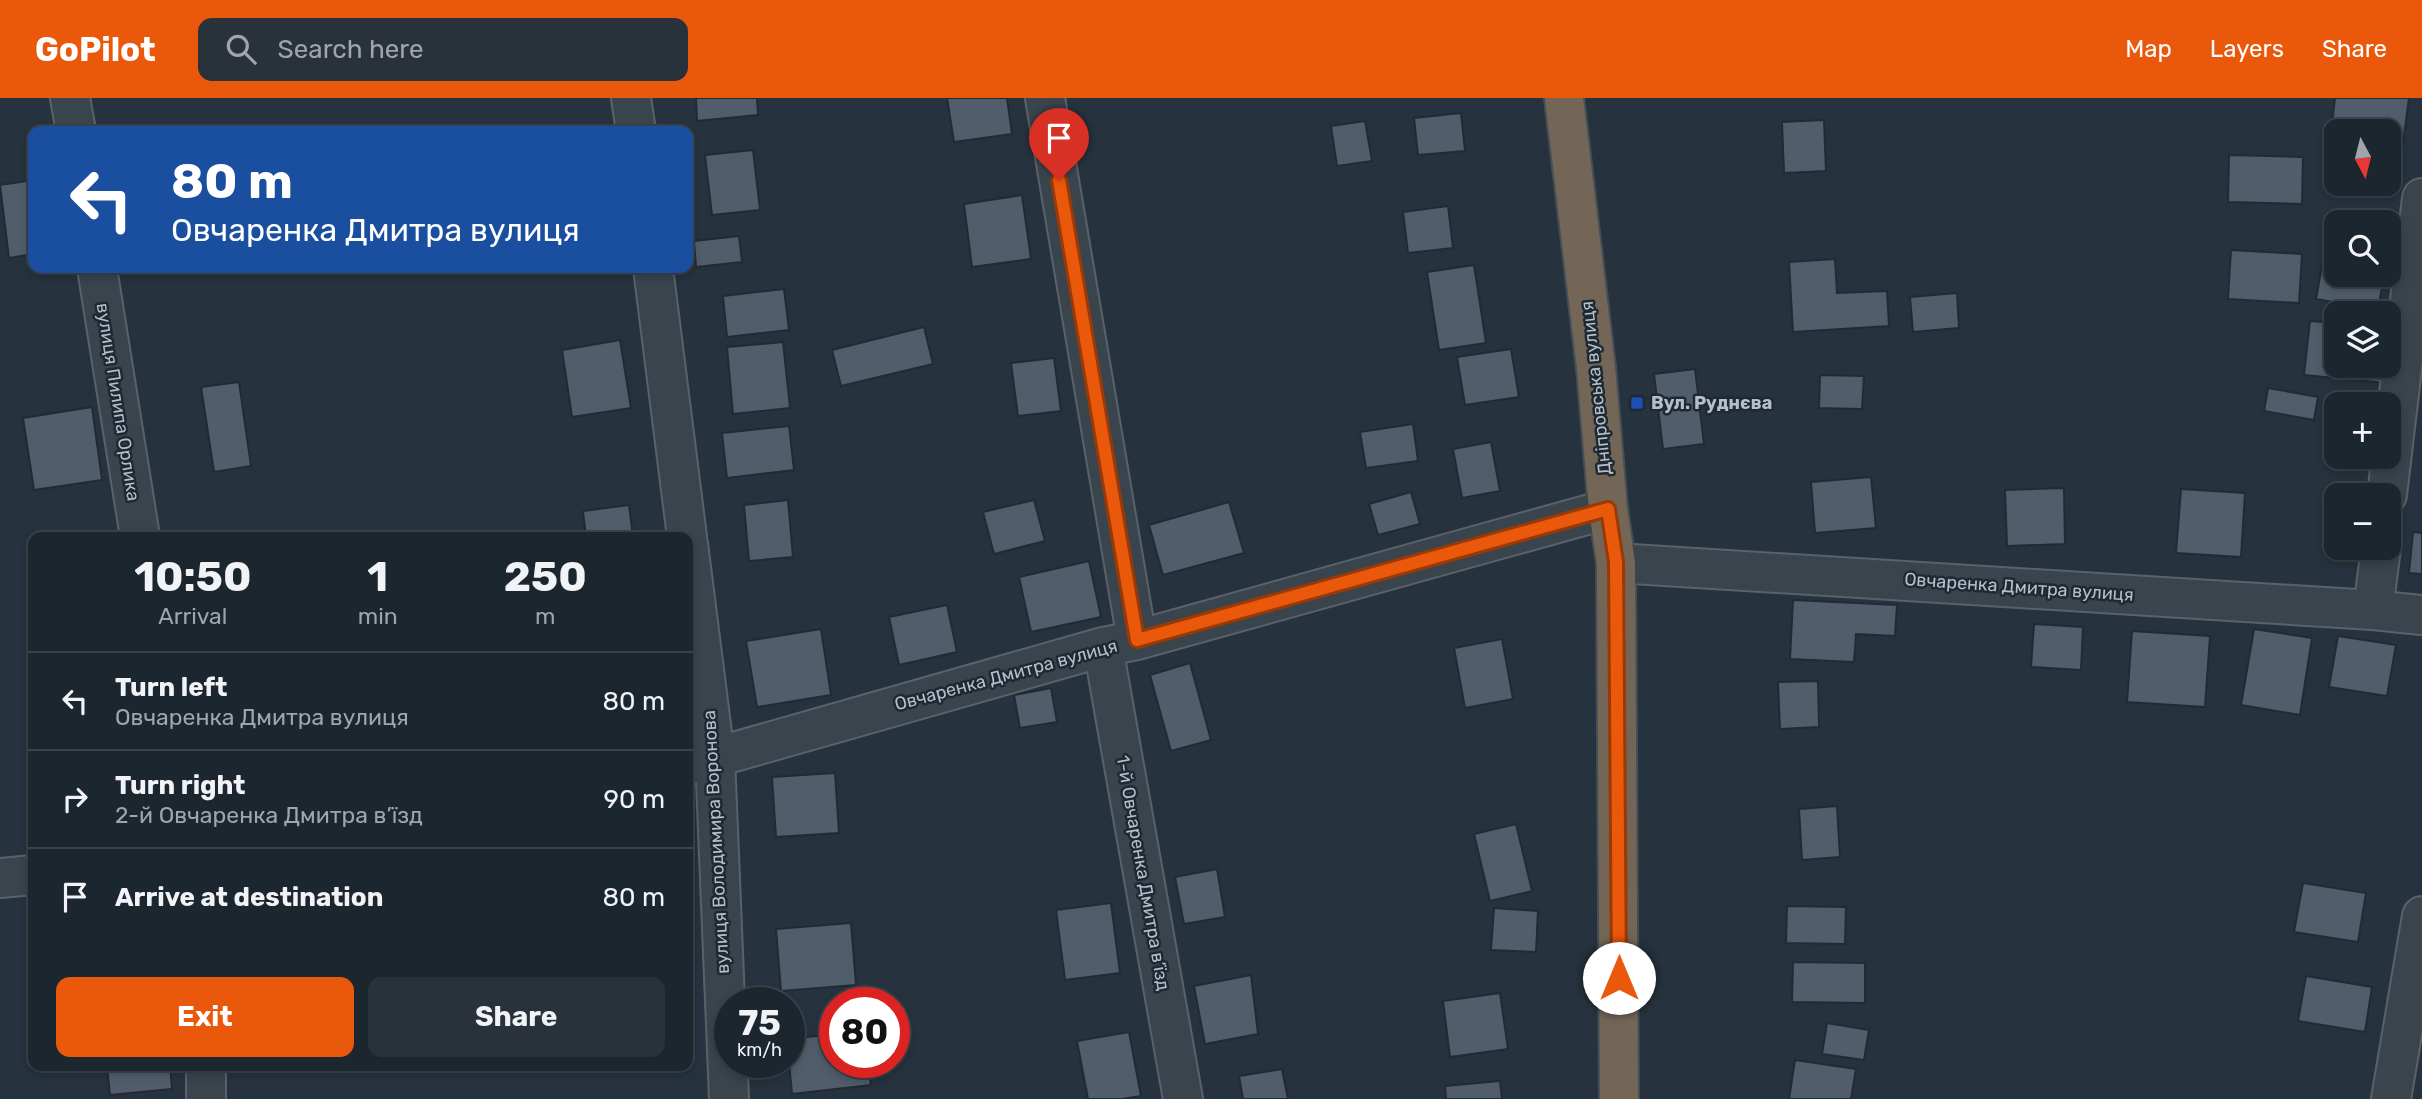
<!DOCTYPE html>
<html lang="en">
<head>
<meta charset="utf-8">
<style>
  body { margin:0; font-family:Rubik,sans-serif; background:#29323a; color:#f1f3f6; height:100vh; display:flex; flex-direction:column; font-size:26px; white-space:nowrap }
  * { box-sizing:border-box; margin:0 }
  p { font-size:23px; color:#a0a5aa }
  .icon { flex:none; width:38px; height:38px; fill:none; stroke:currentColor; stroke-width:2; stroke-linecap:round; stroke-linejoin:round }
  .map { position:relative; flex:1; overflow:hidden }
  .details { position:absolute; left:28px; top:434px; width:665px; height:539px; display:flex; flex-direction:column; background:#1c262e; border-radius:14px; box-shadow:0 4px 10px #0003,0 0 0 2px #3a434a }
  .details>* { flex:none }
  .guide { position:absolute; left:28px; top:28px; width:665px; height:147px; border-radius:14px; box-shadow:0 4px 10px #0003,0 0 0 2px #3a434a; background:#1a4fa0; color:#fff; overflow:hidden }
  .needle { width:46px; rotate:173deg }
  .tools { position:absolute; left:2324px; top:21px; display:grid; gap:14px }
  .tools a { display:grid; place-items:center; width:77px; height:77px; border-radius:14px; background:#1c262e; box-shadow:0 4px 10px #0003,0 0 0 2px #3a434a; font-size:35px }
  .speed { position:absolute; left:714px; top:889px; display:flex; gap:14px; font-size:35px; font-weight:700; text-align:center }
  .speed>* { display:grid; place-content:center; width:91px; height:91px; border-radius:50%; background:#1c262e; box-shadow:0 4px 10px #0003,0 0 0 2px #3a434a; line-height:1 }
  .speed small { font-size:18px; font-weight:400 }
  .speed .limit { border:10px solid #d22; background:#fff; color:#111 }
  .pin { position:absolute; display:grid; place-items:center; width:60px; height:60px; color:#fff; margin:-72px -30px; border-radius:50% 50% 50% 0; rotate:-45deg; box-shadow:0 0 7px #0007 }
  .pin .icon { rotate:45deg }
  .me { position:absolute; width:77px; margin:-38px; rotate:0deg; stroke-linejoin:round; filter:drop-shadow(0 0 5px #0008) }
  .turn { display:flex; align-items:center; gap:24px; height:147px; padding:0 28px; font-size:32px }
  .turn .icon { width:91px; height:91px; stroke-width:2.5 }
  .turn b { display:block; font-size:49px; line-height:60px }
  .eta { display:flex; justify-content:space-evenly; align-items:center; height:119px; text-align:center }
  .eta b { font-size:42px; font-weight:700; line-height:49px }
  .primary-button { display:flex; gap:14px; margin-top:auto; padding:14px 28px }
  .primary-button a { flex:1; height:80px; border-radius:14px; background:#ea580c; color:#fff; font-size:28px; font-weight:700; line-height:80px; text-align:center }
  .primary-button a+a { background:#29323a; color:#f1f3f6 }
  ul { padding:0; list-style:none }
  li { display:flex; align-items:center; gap:21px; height:98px; padding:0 28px; border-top:2px solid #3a434a }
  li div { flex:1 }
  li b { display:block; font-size:26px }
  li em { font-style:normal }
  header { display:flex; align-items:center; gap:42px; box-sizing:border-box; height:98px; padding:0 35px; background:#ea580c; color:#fff }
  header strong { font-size:33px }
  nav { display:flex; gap:38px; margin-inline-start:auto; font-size:24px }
  .search { width:490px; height:63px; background:#29323a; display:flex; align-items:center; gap:18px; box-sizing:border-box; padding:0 24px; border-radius:14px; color:#a0a5aa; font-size:26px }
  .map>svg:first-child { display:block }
  .building { fill:#515d6b; stroke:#212b35; stroke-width:2 }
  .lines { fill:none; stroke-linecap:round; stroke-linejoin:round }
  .street-casing { stroke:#58626b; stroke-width:42 }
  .highway-casing { stroke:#454f58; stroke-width:42 }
  .street { stroke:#3a444d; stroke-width:38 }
  .highway { stroke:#736657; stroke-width:38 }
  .route-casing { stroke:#983908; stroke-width:18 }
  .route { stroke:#ea580c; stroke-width:12 }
  .transit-dot { fill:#1a4fb4; stroke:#1f2933; stroke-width:2.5 }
  .labels { text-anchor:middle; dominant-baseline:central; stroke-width:5; stroke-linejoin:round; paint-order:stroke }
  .street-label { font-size:18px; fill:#b6bfc8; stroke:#1f2933 }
  .poi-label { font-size:18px; font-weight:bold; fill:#b6bfc8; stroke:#1f2933; text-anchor:start }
</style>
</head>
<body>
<header>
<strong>GoPilot</strong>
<div class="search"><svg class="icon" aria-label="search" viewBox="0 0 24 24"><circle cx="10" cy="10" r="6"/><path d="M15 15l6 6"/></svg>Search here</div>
<nav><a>Map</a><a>Layers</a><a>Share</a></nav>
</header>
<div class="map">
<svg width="2422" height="1001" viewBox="0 0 2422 1001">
  <rect width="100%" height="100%" fill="#26323d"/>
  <!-- building -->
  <path class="building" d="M 696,0 L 757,0 L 758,17 L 697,23 Z
    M 947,0 L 1007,0 L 1012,36 L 954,44 Z
    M 2335,0 L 2409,0 L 2402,53 L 2389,51 L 2389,33 L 2336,33 L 2336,45 L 2330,44 Z
    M 1461,15 L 1465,53 L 1418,57 L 1414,20 Z
    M 1824,22 L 1826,73 L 1784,75 L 1782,24 Z
    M 1365,23 L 1372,63 L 1337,68 L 1331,28 Z
    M 753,52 L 760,112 L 712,117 L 705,57 Z
    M 2229,57 L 2303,59 L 2302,106 L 2228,104 Z
    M 33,82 L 33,156 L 9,160 L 0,87 Z
    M 1022,97 L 1031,161 L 972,169 L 964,106 Z
    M 1448,108 L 1453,150 L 1408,155 L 1403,114 Z
    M 739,138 L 742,164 L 696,169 L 694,143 Z
    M 2325,151 L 2336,153 L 2336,177 L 2384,177 L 2378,212 L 2316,201 Z
    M 2231,152 L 2302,156 L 2299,205 L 2228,201 Z
    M 1835,161 L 1837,195 L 1887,193 L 1889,228 L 1793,234 L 1789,164 Z
    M 1474,167 L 1486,245 L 1439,252 L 1427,174 Z
    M 784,191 L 789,232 L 727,239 L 723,198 Z
    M 1957,195 L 1959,230 L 1913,234 L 1910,199 Z
    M 2310,223 L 2336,225 L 2336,268 L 2387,268 L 2386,285 L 2304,277 Z
    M 924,229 L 933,266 L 841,288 L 832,252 Z
    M 620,242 L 631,310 L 572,319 L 562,252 Z
    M 783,244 L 790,310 L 733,316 L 727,249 Z
    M 1511,251 L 1519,299 L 1465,307 L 1457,259 Z
    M 1054,260 L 1061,313 L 1018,318 L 1011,265 Z
    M 1695,271 L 1704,346 L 1663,351 L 1654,276 Z
    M 1820,277 L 1864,278 L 1862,311 L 1819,310 Z
    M 239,284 L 251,368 L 214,374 L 201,289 Z
    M 2268,290 L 2318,299 L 2314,322 L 2264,313 Z
    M 92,309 L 102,382 L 34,392 L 23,320 Z
    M 1413,326 L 1418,363 L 1366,370 L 1360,334 Z
    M 789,328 L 794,372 L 727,380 L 722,335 Z
    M 1491,344 L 1500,393 L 1462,400 L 1453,351 Z
    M 1871,379 L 1876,430 L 1815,435 L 1811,384 Z
    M 2064,390 L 2065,446 L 2007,448 L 2005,392 Z
    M 2181,391 L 2245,395 L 2241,459 L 2176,455 Z
    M 1411,394 L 1420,426 L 1378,437 L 1369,406 Z
    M 788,402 L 793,459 L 749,463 L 744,407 Z
    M 1034,402 L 1045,443 L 994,456 L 983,414 Z
    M 1229,404 L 1244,455 L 1163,477 L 1149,427 Z
    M 629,407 L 633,439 L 586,439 L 583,413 Z
    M 2413,434 L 2422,435 L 2422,476 L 2409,475 Z
    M 1089,463 L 1101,519 L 1031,534 L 1019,479 Z
    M 1793,502 L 1897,507 L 1895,538 L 1856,536 L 1854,564 L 1790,561 Z
    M 947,507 L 957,554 L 899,567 L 889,519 Z
    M 2034,526 L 2083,529 L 2081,572 L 2031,569 Z
    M 821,531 L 831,597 L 757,609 L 746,543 Z
    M 2254,531 L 2312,540 L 2300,617 L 2241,607 Z
    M 2132,533 L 2210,538 L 2205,609 L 2127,604 Z
    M 2338,538 L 2396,547 L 2387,598 L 2329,589 Z
    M 1502,541 L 1513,601 L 1465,610 L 1454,550 Z
    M 1190,565 L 1211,642 L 1171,653 L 1150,577 Z
    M 1818,583 L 1819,629 L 1780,631 L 1778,584 Z
    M 1051,590 L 1057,624 L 1020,630 L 1014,597 Z
    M 835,675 L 839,735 L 776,739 L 772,679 Z
    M 1837,708 L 1840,759 L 1802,762 L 1799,711 Z
    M 1516,726 L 1532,793 L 1490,803 L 1474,736 Z
    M 1217,771 L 1225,819 L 1184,826 L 1175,779 Z
    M 2303,785 L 2366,795 L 2358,844 L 2294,834 Z
    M 1111,805 L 1120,875 L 1065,882 L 1056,812 Z
    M 1787,808 L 1846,809 L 1845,846 L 1786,845 Z
    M 1494,810 L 1538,813 L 1536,854 L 1491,852 Z
    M 851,825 L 856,887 L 781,893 L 776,831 Z
    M 1793,864 L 1865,865 L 1865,905 L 1792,904 Z
    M 1251,877 L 1258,936 L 1205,946 L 1194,888 Z
    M 2306,878 L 2372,889 L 2365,934 L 2298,923 Z
    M 1500,895 L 1508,951 L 1450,959 L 1443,903 Z
    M 1827,925 L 1869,932 L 1864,962 L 1822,956 Z
    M 1129,934 L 1141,998 L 1122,1001 L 1088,1001 L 1077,943 Z
    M 835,936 L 835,964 L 868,964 L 871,987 L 792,996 L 789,964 L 789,941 Z
    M 1795,962 L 1856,971 L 1851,1001 L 1789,1001 Z
    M 107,968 L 170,968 L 172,991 L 110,997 Z
    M 1282,971 L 1288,1001 L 1243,1001 L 1239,978 Z
    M 1500,983 L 1502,1001 L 1446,1001 L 1445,988 Z"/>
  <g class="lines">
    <defs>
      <path id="street" d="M 70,0 L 76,33
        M 631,0 L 636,33
        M 1045,0 L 1137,542
        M 97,170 L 140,439
        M 653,170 L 687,439
        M 2387,397 L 2422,100
        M 688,446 L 715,659 L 729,1001
        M 1616,465 L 2373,512 L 2422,517
        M 2373,512 L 2381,450
        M 1103,549 L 1183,1001
        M 688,667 L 1103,549 L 1137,542 L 1608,411
        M 0,780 L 33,777
        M 206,1001 L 206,968
        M 2391,1001 L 2422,818"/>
      <path id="highway" d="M 1564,0 L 1596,270 L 1608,411 L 1616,465 L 1619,1001"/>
    </defs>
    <!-- street casing -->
    <use href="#street" class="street-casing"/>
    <!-- highway casing -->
    <use href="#highway" class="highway-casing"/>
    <!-- street -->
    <use href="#street" class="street"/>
    <!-- highway -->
    <use href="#highway" class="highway"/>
  </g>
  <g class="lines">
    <defs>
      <path id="route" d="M 1059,82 L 1137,542 L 1608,411 L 1616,464 L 1619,880"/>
    </defs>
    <!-- route casing -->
    <use href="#route" class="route-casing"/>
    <!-- route -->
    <use href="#route" class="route"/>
  </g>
  <!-- markers -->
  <rect class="transit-dot" x="1630" y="298" width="14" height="14" rx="3.5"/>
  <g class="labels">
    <!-- street labels -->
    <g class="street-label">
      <text transform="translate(1596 290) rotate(-96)">Дніпровська вулиця</text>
      <text transform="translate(118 304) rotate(81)">вулиця Пилипа Орлика</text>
      <text transform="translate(2019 489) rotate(4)">Овчаренка Дмитра вулиця</text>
      <text transform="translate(1006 577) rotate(-15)">Овчаренка Дмитра вулиця</text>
      <text transform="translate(716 744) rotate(-93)">вулиця Володимира Воронова</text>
      <text transform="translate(1143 775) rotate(80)">1-й Овчаренка Дмитра в’їзд</text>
    </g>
    <!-- poi labels -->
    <g class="poi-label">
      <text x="1651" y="305">Вул. Руднєва</text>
    </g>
  </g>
</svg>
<div class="tools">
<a><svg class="needle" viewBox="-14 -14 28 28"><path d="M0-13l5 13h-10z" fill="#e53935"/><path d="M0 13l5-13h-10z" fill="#a0a5aa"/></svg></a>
<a><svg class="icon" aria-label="search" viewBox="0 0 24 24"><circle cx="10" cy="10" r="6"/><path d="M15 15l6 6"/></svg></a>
<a><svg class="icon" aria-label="layers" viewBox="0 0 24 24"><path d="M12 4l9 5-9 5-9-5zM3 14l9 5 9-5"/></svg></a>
<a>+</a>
<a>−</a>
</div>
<div class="speed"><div>75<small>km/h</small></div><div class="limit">80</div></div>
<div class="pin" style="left:1059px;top:82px;background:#d93025"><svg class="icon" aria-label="arrive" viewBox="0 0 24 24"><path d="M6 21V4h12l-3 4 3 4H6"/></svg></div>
<svg class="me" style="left:1619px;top:880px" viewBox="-20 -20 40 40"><circle r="19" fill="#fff"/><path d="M0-13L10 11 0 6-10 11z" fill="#ea580c"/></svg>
<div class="guide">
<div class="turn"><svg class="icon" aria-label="left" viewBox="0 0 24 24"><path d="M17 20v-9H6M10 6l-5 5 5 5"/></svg><div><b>80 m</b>Овчаренка Дмитра вулиця</div></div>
</div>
<section class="details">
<div class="eta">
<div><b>10:50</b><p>Arrival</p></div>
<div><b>1</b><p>min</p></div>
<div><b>250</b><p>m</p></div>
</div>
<ul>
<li><svg class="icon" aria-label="left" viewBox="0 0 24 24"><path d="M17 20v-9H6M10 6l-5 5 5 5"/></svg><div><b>Turn left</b><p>Овчаренка Дмитра вулиця</p></div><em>80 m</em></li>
<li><svg class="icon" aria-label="right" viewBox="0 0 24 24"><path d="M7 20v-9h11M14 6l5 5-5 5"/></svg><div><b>Turn right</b><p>2-й Овчаренка Дмитра в’їзд</p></div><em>90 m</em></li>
<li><svg class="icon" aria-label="arrive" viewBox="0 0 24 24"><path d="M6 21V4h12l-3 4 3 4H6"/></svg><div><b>Arrive at destination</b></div><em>80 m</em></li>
</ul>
<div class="primary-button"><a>Exit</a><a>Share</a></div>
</section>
</div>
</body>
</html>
